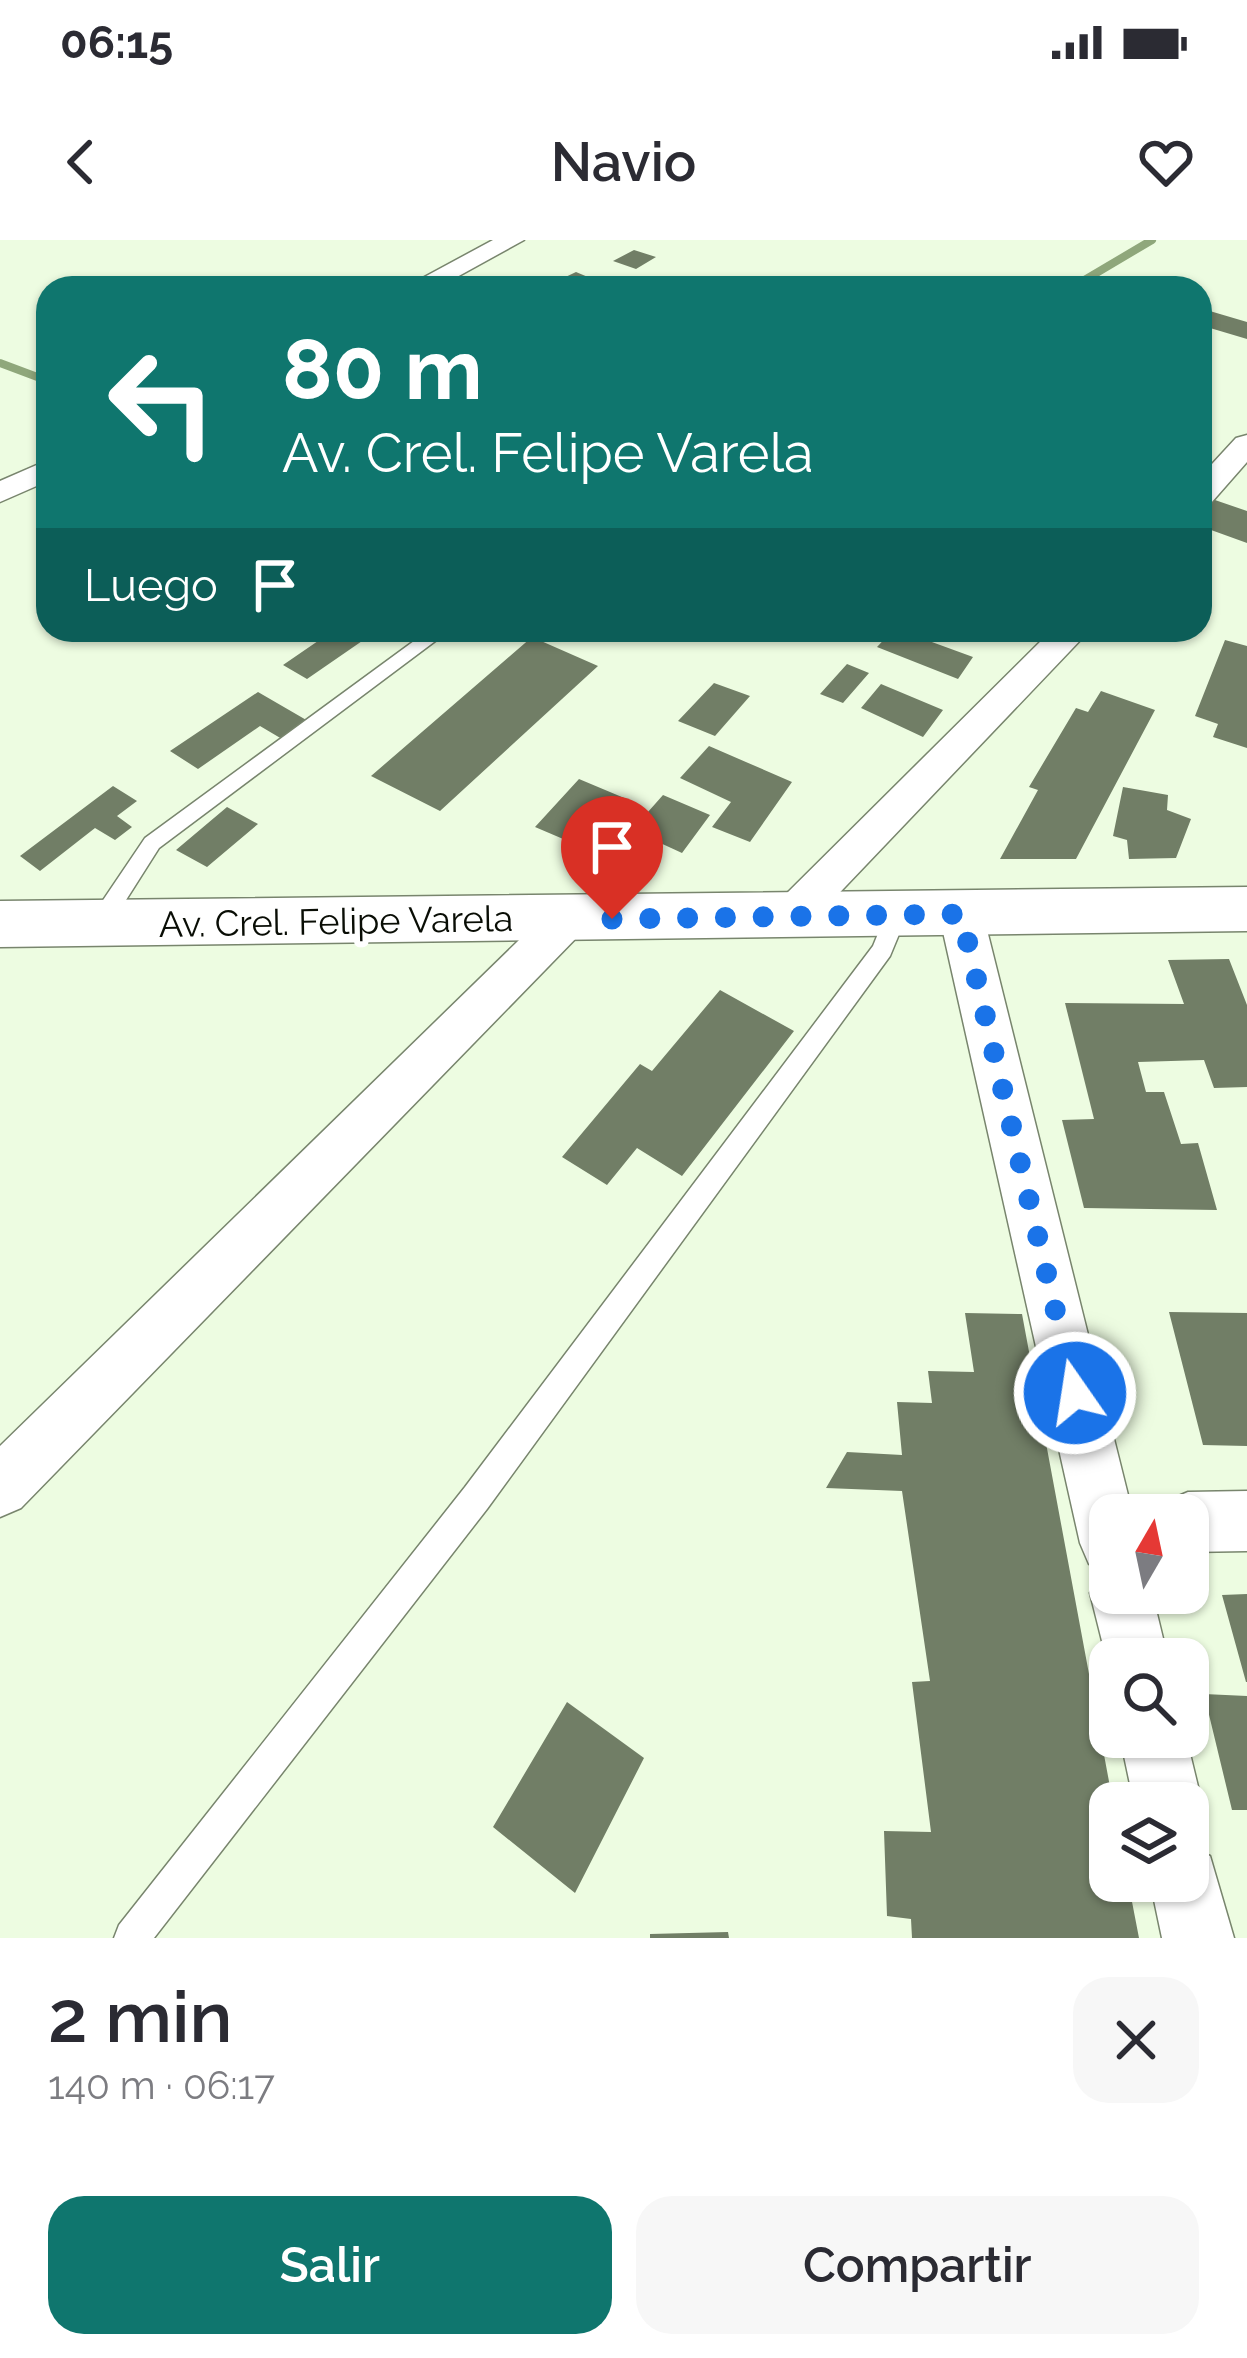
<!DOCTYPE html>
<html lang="es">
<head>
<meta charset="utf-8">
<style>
  body { margin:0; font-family:Raleway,sans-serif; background:#f7f7f7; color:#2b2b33; height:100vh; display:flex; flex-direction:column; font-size:45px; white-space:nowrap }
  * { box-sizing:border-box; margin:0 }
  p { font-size:39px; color:#7c7c81 }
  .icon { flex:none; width:66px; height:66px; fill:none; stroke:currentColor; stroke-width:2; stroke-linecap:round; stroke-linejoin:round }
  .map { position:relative; height:1698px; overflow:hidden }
  .sheet { display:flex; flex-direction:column; background:#fff; flex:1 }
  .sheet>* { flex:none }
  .banner { position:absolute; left:36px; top:36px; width:1176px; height:366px; border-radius:36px; box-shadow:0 3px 9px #0004; background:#0f766e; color:#fff; overflow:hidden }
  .needle { width:78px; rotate:9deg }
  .controls { position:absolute; left:1089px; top:1254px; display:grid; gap:24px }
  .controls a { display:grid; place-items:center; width:120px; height:120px; border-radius:24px; background:#fff; box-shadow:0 3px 9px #0004; font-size:60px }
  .pin { position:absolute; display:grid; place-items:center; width:102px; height:102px; color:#fff; margin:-123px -51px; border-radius:50% 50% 50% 0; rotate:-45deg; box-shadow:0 0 12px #0007 }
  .pin .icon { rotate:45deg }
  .me { position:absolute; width:132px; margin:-66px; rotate:347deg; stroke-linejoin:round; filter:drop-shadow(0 0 9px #0008) }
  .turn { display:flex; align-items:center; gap:42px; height:252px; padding:0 48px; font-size:54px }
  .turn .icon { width:156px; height:156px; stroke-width:2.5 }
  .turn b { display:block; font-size:84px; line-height:102px }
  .then { display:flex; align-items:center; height:114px; padding:0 48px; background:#0003; gap:24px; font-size:45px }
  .round { display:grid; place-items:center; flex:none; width:126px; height:126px; border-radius:36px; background:#f7f7f7 }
  .overview { display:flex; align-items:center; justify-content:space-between; height:204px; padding:0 48px }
  h1 { font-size:72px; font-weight:600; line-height:90px }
  .button { display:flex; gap:24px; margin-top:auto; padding:24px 48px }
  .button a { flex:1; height:138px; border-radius:36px; background:#0f766e; color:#fff; font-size:48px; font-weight:600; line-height:138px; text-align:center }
  .button a+a { background:#f7f7f7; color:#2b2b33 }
  .status { display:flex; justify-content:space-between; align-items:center; height:84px; padding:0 60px; background:#fff; direction:ltr }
  .status svg { height:33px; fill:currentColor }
  header { display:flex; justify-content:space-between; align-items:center; height:156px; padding:0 48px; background:#fff; font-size:54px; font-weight:600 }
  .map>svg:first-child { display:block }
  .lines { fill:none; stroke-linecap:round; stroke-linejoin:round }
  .stream { stroke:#8fa77b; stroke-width:8 }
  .building { fill:#717e66 }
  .lane-casing { stroke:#78856d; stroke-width:3 }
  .street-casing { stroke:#78856d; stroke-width:3 }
  .secondary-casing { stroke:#78856d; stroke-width:3 }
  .lane { fill:#fff; fill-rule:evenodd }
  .street { fill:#fff; fill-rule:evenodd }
  .secondary { fill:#fff; fill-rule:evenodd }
  .route { stroke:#1a73e8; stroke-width:21; stroke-dasharray:0 37.8 }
  .labels { text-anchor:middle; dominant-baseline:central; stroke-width:12; stroke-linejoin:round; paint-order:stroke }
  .street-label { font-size:36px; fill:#090d05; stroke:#fff }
</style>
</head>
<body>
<div class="status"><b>06:15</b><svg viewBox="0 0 49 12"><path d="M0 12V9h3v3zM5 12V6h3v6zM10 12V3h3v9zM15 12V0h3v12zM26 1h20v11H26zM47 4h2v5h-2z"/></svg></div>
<header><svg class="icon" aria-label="back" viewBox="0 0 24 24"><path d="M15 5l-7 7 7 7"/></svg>Navio<svg class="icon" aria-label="heart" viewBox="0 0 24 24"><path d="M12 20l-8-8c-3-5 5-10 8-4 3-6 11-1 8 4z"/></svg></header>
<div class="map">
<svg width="1247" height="1698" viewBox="0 0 1247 1698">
  <rect width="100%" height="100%" fill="#edfce1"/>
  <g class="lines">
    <!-- stream -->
    <path class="stream" d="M 1071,48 L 1152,0
      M 0,123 L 48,141"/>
  </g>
  <!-- building -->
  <path class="building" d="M 634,10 L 656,17 L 636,29 L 613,21 Z
    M 576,32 L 614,48 L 553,43 Z
    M 1203,69 L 1247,82 L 1247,99 L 1200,85 Z
    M 1212,259 L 1247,271 L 1247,303 L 1200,286 L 1200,271 Z
    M 334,390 L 365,399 L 307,439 L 283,425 Z
    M 893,390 L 899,390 L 973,417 L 958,439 L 877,407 Z
    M 532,397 L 598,426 L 440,571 L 371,536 Z
    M 1225,400 L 1247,406 L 1247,508 L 1213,497 L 1218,484 L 1195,476 Z
    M 847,424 L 869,433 L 843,463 L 820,454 Z
    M 714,443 L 750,456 L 715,496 L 678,481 Z
    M 881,444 L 943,470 L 923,497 L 861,468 Z
    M 1101,451 L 1155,470 L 1076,619 L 1000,619 L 1038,550 L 1029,547 L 1076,468 L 1088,472 Z
    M 258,452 L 308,481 L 282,499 L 260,486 L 198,529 L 170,511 Z
    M 709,506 L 792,542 L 750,602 L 712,587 L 731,562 L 680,538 Z
    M 579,539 L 629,560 L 589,610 L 535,587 Z
    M 113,546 L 137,561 L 117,576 L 132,587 L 115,600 L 95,588 L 40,631 L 20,616 Z
    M 1123,547 L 1168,555 L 1167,570 L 1191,579 L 1176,618 L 1129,619 L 1127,600 L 1113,596 Z
    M 663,555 L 710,575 L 682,613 L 632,590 Z
    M 227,567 L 258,584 L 207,627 L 176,610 Z
    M 1229,719 L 1247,765 L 1247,847 L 1214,848 L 1204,820 L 1138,822 L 1146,852 L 1164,852 L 1181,904 L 1198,903 L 1217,970 L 1084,968 L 1062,880 L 1094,879 L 1065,763 L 1184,764 L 1168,720 Z
    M 720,750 L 794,791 L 682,936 L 637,908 L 607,945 L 562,917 L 640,824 L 652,831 Z
    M 1169,1072 L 1247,1073 L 1247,1206 L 1203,1205 Z
    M 965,1073 L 1022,1074 L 1113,1563 L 1110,1641 L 1128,1641 L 1139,1698 L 912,1698 L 911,1679 L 887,1676 L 884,1591 L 931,1592 L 912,1442 L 930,1441 L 902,1251 L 826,1248 L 847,1212 L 902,1215 L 897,1162 L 932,1163 L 928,1131 L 974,1132 Z
    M 1247,1354 L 1247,1442 L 1246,1442 L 1222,1355 Z
    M 1204,1454 L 1247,1456 L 1247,1570 L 1232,1570 Z
    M 567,1462 L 644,1518 L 575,1653 L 493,1587 Z
    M 728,1692 L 729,1698 L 650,1698 L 650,1694 Z"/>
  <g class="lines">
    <defs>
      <path id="lane" d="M 429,390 L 450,390 L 159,608 L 107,690 L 91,690 L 88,684 L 91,678 L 145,598 Z
        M 896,667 L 907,675 L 890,716 L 487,1269 L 154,1698 L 114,1698 L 119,1685 L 465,1247 L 873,706 L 888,669 Z"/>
      <path id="street" d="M 493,0 L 524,0 L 437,48 L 404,48 Z
        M 1247,195 L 1247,222 L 1211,263 L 1200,265 L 1200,237 L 1236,198 Z
        M 48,220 L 48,241 L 0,262 L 0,241 Z
        M 1052,390 L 1090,390 L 805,689 L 790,693 L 775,689 L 768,677 L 775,665 Z
        M 961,658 L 976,662 L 983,674 L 1133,1275 L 1110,1275 L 1110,1353 L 1152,1353 L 1168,1419 L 1110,1419 L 1110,1433 L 1090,1353 L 1102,1330 L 1089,1324 L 1080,1303 L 939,674 L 946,662 Z
        M 568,662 L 583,667 L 590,679 L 583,691 L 21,1268 L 0,1277 L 0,1206 L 553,667 Z
        M 1247,1251 L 1247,1311 L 1188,1312 L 1188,1275 L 1161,1275 L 1167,1261 L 1188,1252 Z
        M 1120,1497 L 1186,1497 L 1202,1563 L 1192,1587 L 1188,1589 L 1188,1563 L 1134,1563 Z
        M 1188,1607 L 1210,1616 L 1234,1698 L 1162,1698 L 1150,1641 L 1188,1641 Z"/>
      <path id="secondary" d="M 1247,647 L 1247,691 L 0,707 L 0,661 Z"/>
    </defs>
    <!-- lane casing -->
    <use href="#lane" class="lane-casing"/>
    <!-- street casing -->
    <use href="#street" class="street-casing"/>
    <!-- secondary casing -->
    <use href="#secondary" class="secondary-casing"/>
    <!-- lane -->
    <use href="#lane" class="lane"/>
    <!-- street -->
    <use href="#street" class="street"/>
    <!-- secondary -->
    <use href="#secondary" class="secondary"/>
  </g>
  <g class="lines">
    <!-- route -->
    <path class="route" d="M 612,679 L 961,674 L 1075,1153"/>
  </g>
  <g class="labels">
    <!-- street labels -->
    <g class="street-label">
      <text transform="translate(336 681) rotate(-1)">Av. Crel. Felipe Varela</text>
    </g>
  </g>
</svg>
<div class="controls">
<a><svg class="needle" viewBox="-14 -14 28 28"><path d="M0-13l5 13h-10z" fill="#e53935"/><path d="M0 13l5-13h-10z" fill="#7c7c81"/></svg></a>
<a><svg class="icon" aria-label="search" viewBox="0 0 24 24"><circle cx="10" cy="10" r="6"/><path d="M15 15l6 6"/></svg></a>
<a><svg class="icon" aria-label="layers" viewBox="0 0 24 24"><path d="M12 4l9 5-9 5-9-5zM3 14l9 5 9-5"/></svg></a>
</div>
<div class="pin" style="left:612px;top:679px;background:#d93025"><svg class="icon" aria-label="arrive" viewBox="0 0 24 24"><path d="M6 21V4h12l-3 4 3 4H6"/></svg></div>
<svg class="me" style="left:1075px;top:1153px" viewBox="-20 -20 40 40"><circle r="17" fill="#1a73e8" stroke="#fff" stroke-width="3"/><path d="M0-11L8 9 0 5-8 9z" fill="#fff"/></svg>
<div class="banner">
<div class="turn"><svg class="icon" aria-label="left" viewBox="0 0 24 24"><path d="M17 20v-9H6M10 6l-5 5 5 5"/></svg><div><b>80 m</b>Av. Crel. Felipe Varela</div></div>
<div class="then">Luego<svg class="icon" aria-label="arrive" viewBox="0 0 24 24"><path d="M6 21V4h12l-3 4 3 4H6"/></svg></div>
</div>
</div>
<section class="sheet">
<div class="overview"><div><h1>2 min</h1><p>140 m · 06:17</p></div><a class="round"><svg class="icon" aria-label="close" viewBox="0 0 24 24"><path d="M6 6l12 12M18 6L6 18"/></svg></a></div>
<div class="button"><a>Salir</a><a>Compartir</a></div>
</section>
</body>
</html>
